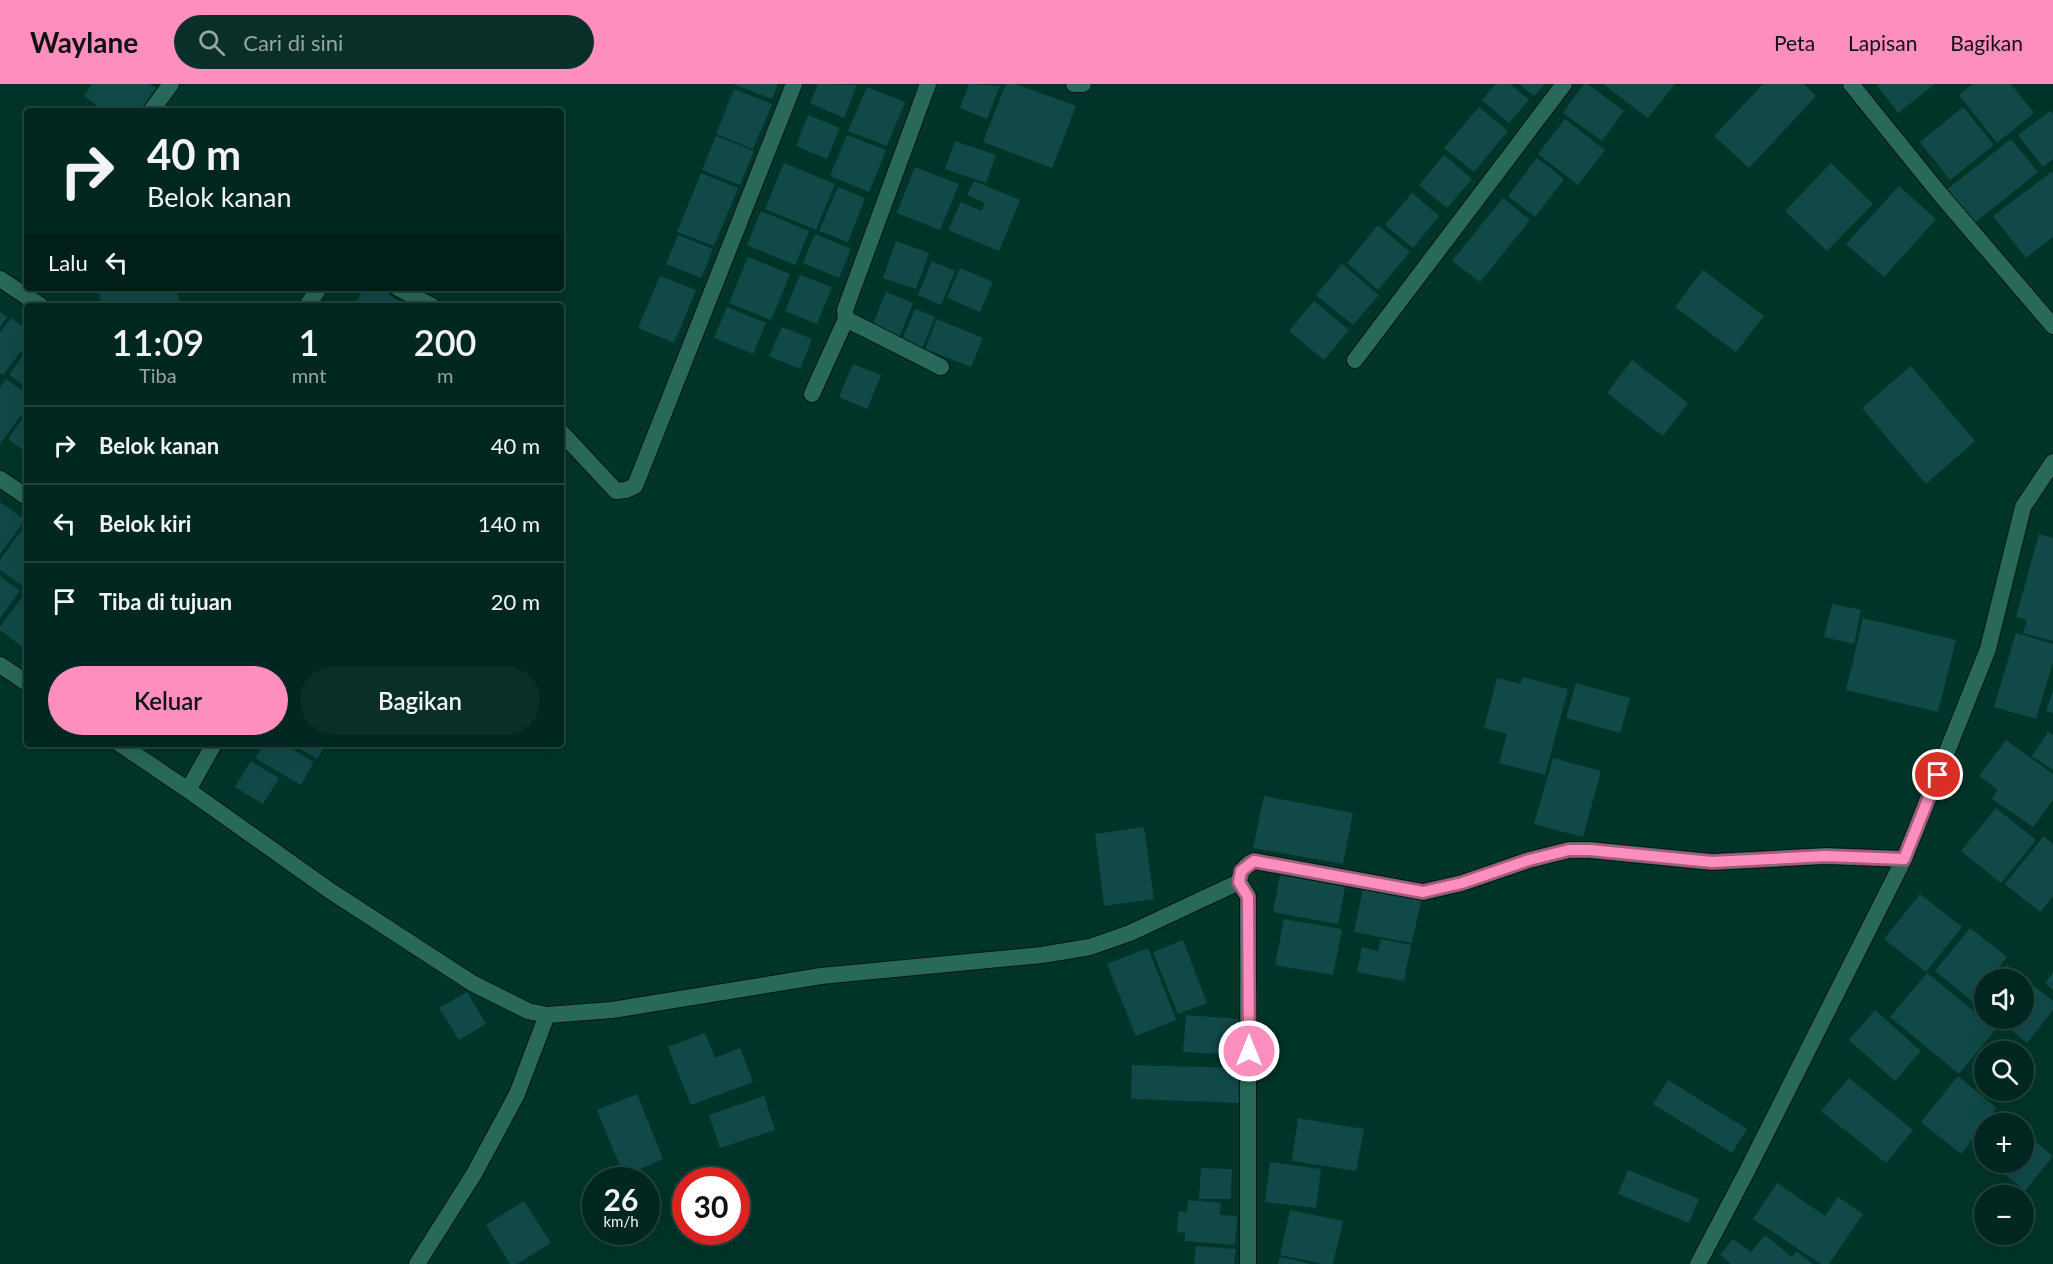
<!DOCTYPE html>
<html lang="id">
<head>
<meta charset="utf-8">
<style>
  body { margin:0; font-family:Lato,sans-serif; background:#0a2f28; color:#f1f3f6; height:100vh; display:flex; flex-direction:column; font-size:22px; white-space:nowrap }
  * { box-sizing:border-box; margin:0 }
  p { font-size:20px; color:#95a5a4 }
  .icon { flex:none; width:33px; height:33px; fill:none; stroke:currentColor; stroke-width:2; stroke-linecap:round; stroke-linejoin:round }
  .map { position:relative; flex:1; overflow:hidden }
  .panel { position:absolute; left:24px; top:219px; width:540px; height:444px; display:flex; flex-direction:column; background:#00271f; border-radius:6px; box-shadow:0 6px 24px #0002,0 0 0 2px #22443d }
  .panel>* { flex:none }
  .top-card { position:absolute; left:24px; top:24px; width:540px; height:183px; border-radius:6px; box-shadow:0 6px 24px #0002,0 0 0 2px #22443d; background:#00271f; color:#f1f3f6; overflow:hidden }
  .controls { position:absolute; left:1974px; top:885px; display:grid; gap:12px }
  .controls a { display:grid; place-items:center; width:60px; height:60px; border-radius:50%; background:#00271f; box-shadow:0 6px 24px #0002,0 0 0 2px #22443d; font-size:30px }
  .speed { position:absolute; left:582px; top:1083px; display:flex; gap:12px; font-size:30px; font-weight:700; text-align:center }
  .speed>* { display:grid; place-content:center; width:78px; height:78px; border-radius:50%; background:#00271f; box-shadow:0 6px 24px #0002,0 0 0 2px #22443d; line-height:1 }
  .speed small { font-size:15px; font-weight:400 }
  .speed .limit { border:9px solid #d22; background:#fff; color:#111 }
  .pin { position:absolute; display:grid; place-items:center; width:51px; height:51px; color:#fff; margin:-26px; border:3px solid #fff; border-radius:50%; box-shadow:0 2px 6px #0007 }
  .me { position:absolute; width:66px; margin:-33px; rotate:0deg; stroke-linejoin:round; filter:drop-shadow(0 0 4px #0008) }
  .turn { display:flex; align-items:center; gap:21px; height:126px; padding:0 24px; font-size:27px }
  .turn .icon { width:78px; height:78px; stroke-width:2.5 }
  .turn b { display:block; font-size:42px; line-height:51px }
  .then { display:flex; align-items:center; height:57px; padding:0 24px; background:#0003; gap:12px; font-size:22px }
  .eta { display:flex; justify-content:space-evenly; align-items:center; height:102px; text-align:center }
  .eta b { font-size:36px; font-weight:600; line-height:42px }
  .button { display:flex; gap:12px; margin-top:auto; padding:12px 24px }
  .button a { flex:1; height:69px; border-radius:36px; background:#fe8ebd; color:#111; font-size:24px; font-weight:600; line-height:69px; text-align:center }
  .button a+a { background:#0a2f28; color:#f1f3f6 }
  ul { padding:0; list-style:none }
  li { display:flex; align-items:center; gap:18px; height:78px; padding:0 24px; border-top:2px solid #22443d }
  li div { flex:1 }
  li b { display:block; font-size:22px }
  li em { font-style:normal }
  header { display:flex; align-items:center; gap:36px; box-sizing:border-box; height:84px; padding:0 30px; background:#fe8ebd; color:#111 }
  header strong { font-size:28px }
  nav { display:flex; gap:33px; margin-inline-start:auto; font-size:21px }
  .search { width:420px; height:54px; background:#0a2f28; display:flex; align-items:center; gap:15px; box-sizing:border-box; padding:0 21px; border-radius:33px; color:#95a5a4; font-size:22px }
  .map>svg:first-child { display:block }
  .building { fill:#114949 }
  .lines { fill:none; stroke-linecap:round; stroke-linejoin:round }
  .minor-casing { stroke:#051813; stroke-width:18 }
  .minor { stroke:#296959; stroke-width:16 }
  .route-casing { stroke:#a55c7b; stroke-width:15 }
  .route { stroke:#fe8ebd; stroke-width:10 }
</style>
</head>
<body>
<header>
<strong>Waylane</strong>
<div class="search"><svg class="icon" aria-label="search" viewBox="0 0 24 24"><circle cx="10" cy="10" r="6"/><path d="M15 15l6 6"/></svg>Cari di sini</div>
<nav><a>Peta</a><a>Lapisan</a><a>Bagikan</a></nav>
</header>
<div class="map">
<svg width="2053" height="1180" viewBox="0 0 2053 1180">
  <rect width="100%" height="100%" fill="#003429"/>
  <!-- building -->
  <path class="building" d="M 92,0 L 149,0 L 156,4 L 140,27 L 105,27 L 84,12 Z
    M 733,0 L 778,0 L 772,15 Z
    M 818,0 L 857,1 L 844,34 L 810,19 Z
    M 969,0 L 1000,2 L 987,35 L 960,24 Z
    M 1006,0 L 1016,0 L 1076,22 L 1052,84 L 983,58 Z
    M 1496,0 L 1510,0 L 1529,16 L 1509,39 L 1482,16 Z
    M 1519,0 L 1545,0 L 1534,12 Z
    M 1584,0 L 1588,0 L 1624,27 L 1602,57 L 1563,29 Z
    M 1603,0 L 1675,0 L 1648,34 Z
    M 1763,0 L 1804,0 L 1816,12 L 1749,84 L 1714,52 Z
    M 1876,0 L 1935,0 L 1898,29 Z
    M 1973,0 L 2011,0 L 2034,29 L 1997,59 L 1959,11 Z
    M 867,3 L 905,18 L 887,62 L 848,47 Z
    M 734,5 L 772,20 L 753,65 L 716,50 Z
    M 1479,23 L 1508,47 L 1474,88 L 1444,64 Z
    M 1963,23 L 1994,61 L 1950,96 L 1920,58 Z
    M 2050,27 L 2053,30 L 2053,75 L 2043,83 L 2018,51 Z
    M 808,31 L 840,44 L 827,75 L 796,62 Z
    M 1565,35 L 1605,66 L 1578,101 L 1538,70 Z
    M 847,51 L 886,66 L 869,108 L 830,92 Z
    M 716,52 L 754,67 L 740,101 L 702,86 Z
    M 2011,55 L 2038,88 L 1972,141 L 1945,107 Z
    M 955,57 L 996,71 L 986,99 L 945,85 Z
    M 1444,71 L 1472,95 L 1447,124 L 1419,101 Z
    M 1537,74 L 1564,95 L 1535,133 L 1508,112 Z
    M 784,79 L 835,100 L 816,146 L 765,125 Z
    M 1831,79 L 1873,120 L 1827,167 L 1785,127 Z
    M 915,83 L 959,100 L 940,146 L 897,129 Z
    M 2051,88 L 2053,90 L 2053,153 L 2026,174 L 1993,132 Z
    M 701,89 L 738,104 L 714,162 L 677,148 Z
    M 974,97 L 1020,116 L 999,167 L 948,146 L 961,118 L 981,127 L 985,119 L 967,111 Z
    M 1899,102 L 1936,135 L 1884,193 L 1846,160 Z
    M 838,103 L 865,114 L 848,158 L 819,147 Z
    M 1412,109 L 1439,132 L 1413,164 L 1385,141 Z
    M 1503,114 L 1530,136 L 1480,198 L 1452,177 Z
    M 761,127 L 809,147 L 795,181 L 747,161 Z
    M 1378,141 L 1410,168 L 1378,206 L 1347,179 Z
    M 815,150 L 851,165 L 839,194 L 803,179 Z
    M 678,151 L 713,165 L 701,194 L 666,180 Z
    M 896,157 L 929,169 L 916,205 L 883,194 Z
    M 748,173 L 790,190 L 771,236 L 729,219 Z
    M 932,177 L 955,187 L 941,221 L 918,211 Z
    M 1342,180 L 1379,211 L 1353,241 L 1316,211 Z
    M 960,184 L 993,198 L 980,228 L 947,214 Z
    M 1703,186 L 1764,232 L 1736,268 L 1675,223 Z
    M 800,191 L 832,203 L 817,240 L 785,227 Z
    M 660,192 L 696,206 L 674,259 L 638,244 Z
    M 120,204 L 177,204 L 180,222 L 102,222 L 99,208 Z
    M 365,204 L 379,204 L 402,219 L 401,222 L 353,222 Z
    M 886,208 L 913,219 L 898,256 L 871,245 Z
    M 1314,217 L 1349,246 L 1324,276 L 1289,247 Z
    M 727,223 L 766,239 L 753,270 L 714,254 Z
    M 915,225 L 935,233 L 922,265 L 902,256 Z
    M 0,228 L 7,233 L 0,243 Z
    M 11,234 L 27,246 L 27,259 L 3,291 L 0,289 L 0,249 Z
    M 937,235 L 983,254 L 971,283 L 925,265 Z
    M 782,243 L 812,255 L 800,285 L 769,272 Z
    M 27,266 L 27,304 L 9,291 Z
    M 1632,276 L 1688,319 L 1663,352 L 1607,309 Z
    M 853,280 L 881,291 L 867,325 L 839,313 Z
    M 1911,282 L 1975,357 L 1926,400 L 1862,324 Z
    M 6,295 L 27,310 L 27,323 L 0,360 L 0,303 Z
    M 27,328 L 27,369 L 8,355 Z
    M 0,418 L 25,436 L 0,470 Z
    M 27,439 L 27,493 L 21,501 L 0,486 L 0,476 Z
    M 2039,450 L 2053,454 L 2053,557 L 2023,549 L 2027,536 L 2016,533 Z
    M 0,492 L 20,507 L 0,534 Z
    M 25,509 L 27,510 L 27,560 L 24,564 L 0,546 L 0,543 Z
    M 1832,520 L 1861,526 L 1854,560 L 1824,553 Z
    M 1863,534 L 1956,556 L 1938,628 L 1846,606 Z
    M 2016,549 L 2053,560 L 2053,578 L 2036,635 L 1994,623 Z
    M 1523,593 L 1568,605 L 1545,691 L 1499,679 L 1507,650 L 1484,644 L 1497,594 L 1520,600 Z
    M 1576,599 L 1630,614 L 1620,649 L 1566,634 Z
    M 2053,606 L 2053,629 L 2046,627 Z
    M 2048,648 L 2053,651 L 2053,686 L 2032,672 Z
    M 2006,656 L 2053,690 L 2053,716 L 2033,743 L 1992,715 L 1998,706 L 1979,692 Z
    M 264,660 L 284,660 L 314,678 L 301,701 L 255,674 Z
    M 292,660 L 326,660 L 317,675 Z
    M 1553,674 L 1601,687 L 1583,753 L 1534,740 Z
    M 251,677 L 279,694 L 263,720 L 235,703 Z
    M 1264,712 L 1353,729 L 1343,780 L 1253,764 Z
    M 1996,724 L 2036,756 L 2001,799 L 1961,767 Z
    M 1144,743 L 1154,815 L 1104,822 L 1095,750 Z
    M 2044,752 L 2053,760 L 2053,812 L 2040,828 L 2005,800 Z
    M 1280,791 L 1345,803 L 1338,840 L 1273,828 Z
    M 1363,804 L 1421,816 L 1412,859 L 1354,848 Z
    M 1920,810 L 1962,843 L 1926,888 L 1884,855 Z
    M 1284,835 L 1342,845 L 1333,891 L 1275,881 Z
    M 1970,844 L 2007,873 L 1989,896 L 1984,896 L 1984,901 L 1972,917 L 1935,887 Z
    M 1381,855 L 1411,861 L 1404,897 L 1357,888 L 1362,863 L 1378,867 Z
    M 1183,856 L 1207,919 L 1178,930 L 1153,868 Z
    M 1148,864 L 1176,936 L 1136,952 L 1107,880 Z
    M 2007,881 L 2030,899 L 2024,907 L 2024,896 L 1996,896 Z
    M 2053,888 L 2053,906 L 2045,899 Z
    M 1927,889 L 1996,945 L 1959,990 L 1890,933 Z
    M 2034,902 L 2053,917 L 2053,926 L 2027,959 L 2003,940 L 2008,934 L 2024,934 L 2024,915 Z
    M 467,908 L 486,940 L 459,956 L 439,924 Z
    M 1984,909 L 1984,927 L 1975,920 Z
    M 1875,926 L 1921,967 L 1895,997 L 1849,956 Z
    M 1186,931 L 1240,935 L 1237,971 L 1183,968 Z
    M 705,949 L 715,974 L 740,964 L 753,998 L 691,1021 L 668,963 Z
    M 1132,981 L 1241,984 L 1240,1019 L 1131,1015 Z
    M 1958,992 L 1997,1024 L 1961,1070 L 1921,1038 Z
    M 1849,994 L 1913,1046 L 1886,1079 L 1821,1027 Z
    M 1668,996 L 1747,1045 L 1732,1069 L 1653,1020 Z
    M 637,1010 L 663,1075 L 624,1092 L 597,1026 Z
    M 764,1012 L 775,1046 L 720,1064 L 709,1031 Z
    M 1298,1034 L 1364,1045 L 1356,1087 L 1292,1077 Z
    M 2024,1048 L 2053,1072 L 2025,1107 L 1990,1078 L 2024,1078 Z
    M 1270,1078 L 1321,1085 L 1316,1124 L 1265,1118 Z
    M 1201,1084 L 1232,1085 L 1231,1115 L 1199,1115 Z
    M 1628,1086 L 1699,1115 L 1689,1139 L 1618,1110 Z
    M 1777,1099 L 1825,1132 L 1838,1113 L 1863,1130 L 1829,1180 L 1821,1180 L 1753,1135 Z
    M 1188,1116 L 1221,1119 L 1220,1131 L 1237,1132 L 1235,1161 L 1185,1157 L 1185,1149 L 1177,1148 L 1179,1127 L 1187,1128 Z
    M 524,1117 L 551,1159 L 517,1180 L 510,1180 L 486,1141 Z
    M 1290,1126 L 1343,1137 L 1333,1180 L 1323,1180 L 1280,1171 Z
    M 1765,1151 L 1792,1173 L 1796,1167 L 1813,1180 L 1731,1180 L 1720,1171 L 1733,1155 L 1751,1168 Z
    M 1196,1162 L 1236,1165 L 1234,1180 L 1194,1180 Z
    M 1280,1173 L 1308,1179 L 1308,1180 L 1278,1180 Z"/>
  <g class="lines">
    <defs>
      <path id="minor" d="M 928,0 L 845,226 L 846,235 L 941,283
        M 1074,0 L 1083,0
        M 1851,0 L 1940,110 L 2053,242
        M 151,27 L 171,0
        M 0,195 L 41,222
        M 398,204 L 432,222
        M 307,222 L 319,204
        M 1355,276 L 1564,0
        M 812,310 L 846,235
        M 561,348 L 616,407 L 626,406 L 635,402 L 794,0
        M 0,395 L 27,413
        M 0,581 L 27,599
        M 120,660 L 188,706 L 214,660
        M 188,706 L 329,806 L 472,899 L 528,927 L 547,931 L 612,926 L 821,892 L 1042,871 L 1090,863 L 1130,849 L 1239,798
        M 417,1180 L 474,1090 L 517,1010 L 547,931
        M 1248,1180 L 1248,812 L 1239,798 C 1241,788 1244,781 1254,777 L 1423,808 L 1462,799 L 1529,776 L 1569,766 L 1590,766 L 1712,778 L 1826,772 L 1904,775
        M 1698,1180 L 1746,1089 L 1904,775 L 1988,565 L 2023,423 L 2053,378"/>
    </defs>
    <!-- minor casing -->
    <use href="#minor" class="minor-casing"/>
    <!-- minor -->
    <use href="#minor" class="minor"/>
  </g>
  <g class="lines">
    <defs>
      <path id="route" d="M 1249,967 L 1248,813 L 1239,798 L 1241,787 L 1254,777 L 1423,808 L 1462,799 L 1529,776 L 1569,766 L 1590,766 L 1712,778 L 1826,772 L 1904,775 L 1938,691"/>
    </defs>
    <!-- route casing -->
    <use href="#route" class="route-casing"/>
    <!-- route -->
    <use href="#route" class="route"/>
  </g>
</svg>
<div class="controls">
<a><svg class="icon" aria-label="sound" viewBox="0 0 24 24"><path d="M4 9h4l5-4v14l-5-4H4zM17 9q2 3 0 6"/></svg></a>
<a><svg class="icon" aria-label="search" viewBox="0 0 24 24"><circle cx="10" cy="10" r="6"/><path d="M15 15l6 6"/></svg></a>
<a>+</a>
<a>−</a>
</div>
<div class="speed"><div>26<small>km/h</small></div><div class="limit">30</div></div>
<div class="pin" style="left:1938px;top:691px;background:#d93025"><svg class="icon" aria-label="arrive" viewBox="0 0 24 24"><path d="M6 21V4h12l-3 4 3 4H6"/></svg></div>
<svg class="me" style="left:1249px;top:967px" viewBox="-20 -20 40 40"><circle r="17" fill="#fe8ebd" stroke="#fff" stroke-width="3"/><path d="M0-11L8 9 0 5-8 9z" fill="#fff"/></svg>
<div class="top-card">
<div class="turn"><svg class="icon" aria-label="right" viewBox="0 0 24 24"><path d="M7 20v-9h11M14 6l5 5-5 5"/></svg><div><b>40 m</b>Belok kanan</div></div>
<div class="then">Lalu<svg class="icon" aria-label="left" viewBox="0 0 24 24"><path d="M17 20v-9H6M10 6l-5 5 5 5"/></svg></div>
</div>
<section class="panel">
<div class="eta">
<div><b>11:09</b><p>Tiba</p></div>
<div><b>1</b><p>mnt</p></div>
<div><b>200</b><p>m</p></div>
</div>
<ul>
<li><svg class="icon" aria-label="right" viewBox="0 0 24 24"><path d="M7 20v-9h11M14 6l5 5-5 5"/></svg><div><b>Belok kanan</b></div><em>40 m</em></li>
<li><svg class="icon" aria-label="left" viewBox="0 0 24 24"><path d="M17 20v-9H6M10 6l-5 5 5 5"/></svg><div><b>Belok kiri</b></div><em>140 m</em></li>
<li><svg class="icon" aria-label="arrive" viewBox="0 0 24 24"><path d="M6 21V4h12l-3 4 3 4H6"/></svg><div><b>Tiba di tujuan</b></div><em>20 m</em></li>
</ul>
<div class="button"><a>Keluar</a><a>Bagikan</a></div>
</section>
</div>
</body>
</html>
